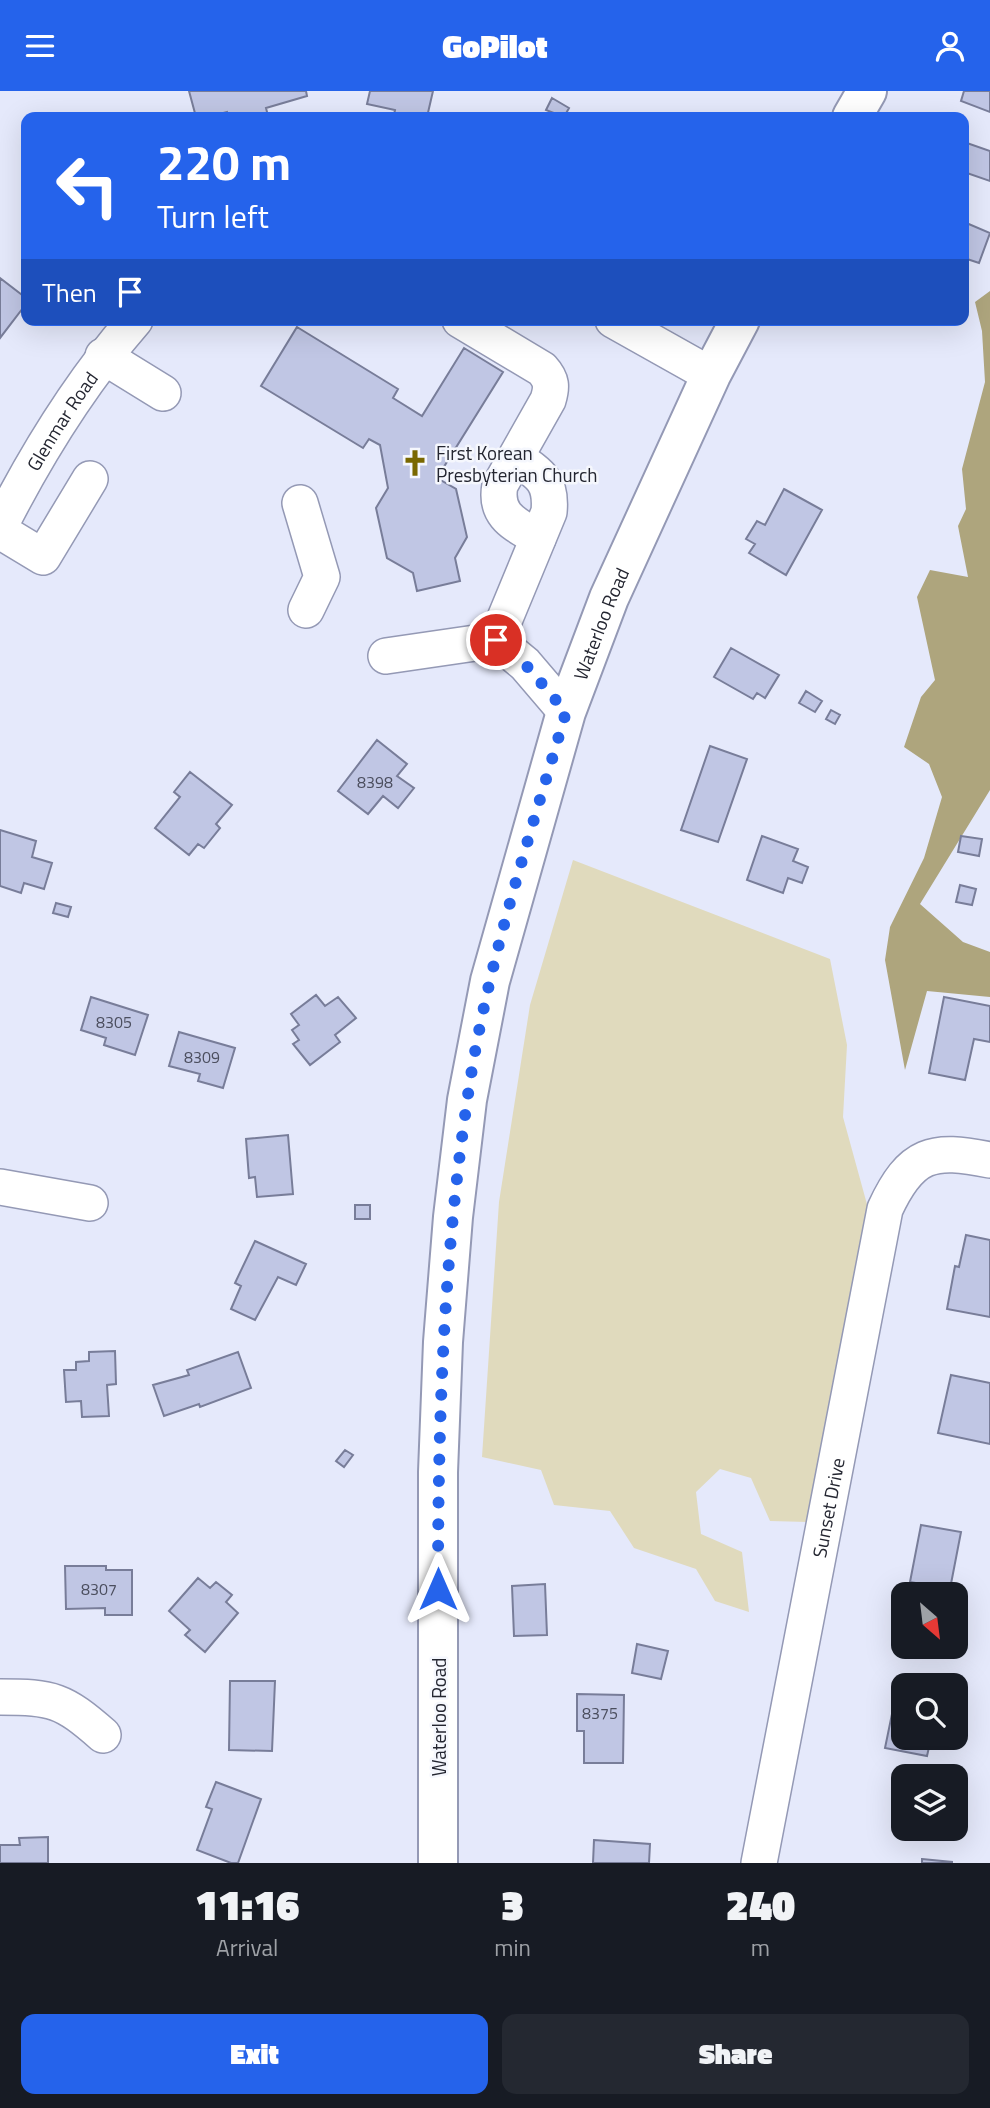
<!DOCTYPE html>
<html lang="en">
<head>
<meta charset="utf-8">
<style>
  body { margin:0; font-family:"Titillium Web",sans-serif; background:#242831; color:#f1f3f6; height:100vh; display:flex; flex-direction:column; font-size:26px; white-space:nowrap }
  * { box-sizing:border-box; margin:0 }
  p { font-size:23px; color:#9ea1a6 }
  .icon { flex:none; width:38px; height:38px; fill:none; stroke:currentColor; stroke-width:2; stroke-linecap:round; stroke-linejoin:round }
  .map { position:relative; height:1772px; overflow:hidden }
  .sheet { display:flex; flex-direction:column; background:#171b24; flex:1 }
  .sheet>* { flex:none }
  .guide { position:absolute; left:21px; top:21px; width:948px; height:214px; border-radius:14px; box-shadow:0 7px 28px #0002; background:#2563eb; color:#fff; overflow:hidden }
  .needle { width:46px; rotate:152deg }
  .controls { position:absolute; left:891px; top:1491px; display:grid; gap:14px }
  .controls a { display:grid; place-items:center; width:77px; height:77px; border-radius:14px; background:#171b24; box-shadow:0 7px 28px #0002; font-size:35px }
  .pin { position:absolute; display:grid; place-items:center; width:60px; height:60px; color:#fff; margin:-30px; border:4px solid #fff; border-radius:50%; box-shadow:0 2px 7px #0007 }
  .me { position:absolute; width:77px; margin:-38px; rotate:0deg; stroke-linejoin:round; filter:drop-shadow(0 0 5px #0008) }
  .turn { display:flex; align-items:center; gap:24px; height:147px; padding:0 21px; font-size:32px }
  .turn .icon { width:91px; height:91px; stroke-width:2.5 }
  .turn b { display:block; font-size:49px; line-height:60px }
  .then { display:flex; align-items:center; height:66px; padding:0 21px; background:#0003; gap:14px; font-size:26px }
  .eta { display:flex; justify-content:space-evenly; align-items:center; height:119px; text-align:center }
  .eta b { font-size:42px; font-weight:800; line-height:49px }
  .action { display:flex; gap:14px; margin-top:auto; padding:14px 21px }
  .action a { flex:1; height:80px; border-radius:14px; background:#2563eb; color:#fff; font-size:28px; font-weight:800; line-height:80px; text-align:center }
  .action a+a { background:#242831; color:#f1f3f6 }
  header { display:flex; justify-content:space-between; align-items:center; height:91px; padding:0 21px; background:#2563eb; color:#fff; font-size:32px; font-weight:800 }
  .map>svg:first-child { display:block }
  .green { fill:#e0dabd }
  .forest { fill:#aea57d }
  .building { fill:#c0c6e4; stroke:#787d99; stroke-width:2 }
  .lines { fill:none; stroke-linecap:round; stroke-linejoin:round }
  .minor-casing { stroke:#9499b5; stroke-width:38 }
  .major-casing { stroke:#9499b5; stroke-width:42 }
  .minor { stroke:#fff; stroke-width:35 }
  .major { stroke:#fff; stroke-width:38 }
  .route { stroke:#2563eb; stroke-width:12; stroke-dasharray:0 21.6 }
  .labels { text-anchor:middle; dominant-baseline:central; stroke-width:5; stroke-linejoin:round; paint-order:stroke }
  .number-label { font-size:16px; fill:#4b4e5e }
  .street-label { font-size:19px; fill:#242631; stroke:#f5f7fd }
  .poi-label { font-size:19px; fill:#242631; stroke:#f5f7fd; text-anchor:start }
</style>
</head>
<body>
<header><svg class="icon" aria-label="menu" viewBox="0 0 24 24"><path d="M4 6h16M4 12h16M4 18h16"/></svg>GoPilot<svg class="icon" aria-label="person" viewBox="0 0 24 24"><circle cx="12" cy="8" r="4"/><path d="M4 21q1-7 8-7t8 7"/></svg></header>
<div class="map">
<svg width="990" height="1772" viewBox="0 0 990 1772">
  <rect width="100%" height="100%" fill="#e5e9fb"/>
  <!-- green -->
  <path class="green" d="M 573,769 L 830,868 L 847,954 L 843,1026 L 868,1117 L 808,1431 L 770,1430 L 751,1387 L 720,1378 L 696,1401 L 701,1443 L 742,1461 L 749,1521 L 715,1510 L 696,1478 L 634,1457 L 610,1420 L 554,1414 L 541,1379 L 482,1366 L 499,1111 L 530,914 Z"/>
  <!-- forest -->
  <path class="forest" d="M 990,200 L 990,699 L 920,813 L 963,851 L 990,861 L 990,906 L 927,900 L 905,979 L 885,869 L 890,836 L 924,767 L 942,706 L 929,673 L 904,656 L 921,606 L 935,589 L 917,506 L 930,479 L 968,486 L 958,435 L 966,418 L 962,378 L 985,291 L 982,240 L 975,211 Z"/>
  <!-- building -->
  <path class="building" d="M 189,0 L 306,0 L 307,5 L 266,17 L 268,25 L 264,26 L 228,26 L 227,21 L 208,26 L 196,26 Z
    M 370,0 L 433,0 L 427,26 L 403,26 L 394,24 L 395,19 L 367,13 Z
    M 964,0 L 990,0 L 990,21 L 961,10 Z
    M 552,7 L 569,17 L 564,26 L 546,19 Z
    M 964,51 L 990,60 L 990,90 L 964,81 Z
    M 964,131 L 990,142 L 979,172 L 964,167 Z
    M 0,187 L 26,207 L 26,213 L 0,247 Z
    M 297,236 L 398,298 L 393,307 L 422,325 L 464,257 L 503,281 L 437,387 L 456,398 L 467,446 L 455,467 L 460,490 L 417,500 L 413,482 L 387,467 L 376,417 L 388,397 L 380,354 L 369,348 L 363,357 L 261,295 Z
    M 784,398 L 822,419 L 786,484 L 749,462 L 755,453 L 746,448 L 757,430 L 765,434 Z
    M 731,557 L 779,584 L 765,607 L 757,602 L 753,608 L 714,586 Z
    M 806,600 L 822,610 L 815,621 L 799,612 Z
    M 831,619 L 840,624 L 835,633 L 826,628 Z
    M 377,649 L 407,673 L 397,685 L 414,697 L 398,717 L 383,705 L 368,723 L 338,700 Z
    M 710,655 L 747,668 L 718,751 L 681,739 Z
    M 190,681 L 232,714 L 216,733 L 220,737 L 204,757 L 198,753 L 189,764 L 155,737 L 180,706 L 174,701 Z
    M 0,739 L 36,750 L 32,766 L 52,772 L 44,798 L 24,792 L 21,802 L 0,795 Z
    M 762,745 L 798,758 L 793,770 L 808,776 L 802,792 L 788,787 L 783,802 L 747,789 Z
    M 961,745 L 982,748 L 979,765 L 958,761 Z
    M 960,794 L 976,798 L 972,814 L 956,811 Z
    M 56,812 L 71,816 L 68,826 L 53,822 Z
    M 316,904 L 325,915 L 338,906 L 356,927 L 335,944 L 340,951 L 310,974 L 293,953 L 299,949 L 292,939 L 299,934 L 291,923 Z
    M 91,906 L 148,924 L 135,964 L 104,954 L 106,947 L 81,939 Z
    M 944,906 L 990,915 L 990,951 L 974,948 L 965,989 L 929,982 Z
    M 179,941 L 235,957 L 223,997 L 198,990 L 200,983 L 169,975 Z
    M 288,1044 L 293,1103 L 257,1106 L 255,1086 L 249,1087 L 246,1048 Z
    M 355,1114 L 370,1114 L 370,1128 L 355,1128 Z
    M 966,1144 L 990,1149 L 990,1226 L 947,1218 L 955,1175 L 959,1176 Z
    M 255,1150 L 306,1173 L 296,1194 L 278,1186 L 255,1229 L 231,1218 L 241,1195 L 235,1192 Z
    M 115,1260 L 116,1293 L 107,1294 L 109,1325 L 82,1326 L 81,1310 L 66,1311 L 64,1279 L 76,1279 L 76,1271 L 89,1270 L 89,1261 Z
    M 238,1261 L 251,1297 L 200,1316 L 199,1313 L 164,1325 L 153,1294 L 189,1284 L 187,1279 Z
    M 951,1284 L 990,1292 L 990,1353 L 938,1342 Z
    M 345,1359 L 353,1364 L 344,1376 L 336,1370 Z
    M 921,1434 L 961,1441 L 950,1498 L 910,1491 Z
    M 65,1475 L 106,1475 L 106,1479 L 132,1479 L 132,1524 L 105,1524 L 105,1517 L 66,1518 Z
    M 198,1487 L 210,1497 L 216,1491 L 232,1504 L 226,1511 L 238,1522 L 205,1561 L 185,1544 L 190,1539 L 169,1520 Z
    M 545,1493 L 547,1544 L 514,1545 L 512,1495 Z
    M 637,1553 L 668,1560 L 661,1588 L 632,1582 Z
    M 230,1590 L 275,1590 L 272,1660 L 229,1659 Z
    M 577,1603 L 624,1604 L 623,1672 L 584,1672 L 584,1640 L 577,1640 Z
    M 903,1616 L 903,1647 L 931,1647 L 927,1665 L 885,1657 L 893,1618 L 902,1619 Z
    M 216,1691 L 261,1708 L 238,1772 L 231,1772 L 197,1759 L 212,1718 L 206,1716 Z
    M 48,1746 L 48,1772 L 0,1772 L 0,1754 L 20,1754 L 19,1747 Z
    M 594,1749 L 650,1753 L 649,1772 L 593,1772 Z
    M 922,1768 L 952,1771 L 952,1772 L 922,1772 Z"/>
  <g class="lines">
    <defs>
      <g id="minor">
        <path d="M 460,229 L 542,278 C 552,289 552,296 548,309 L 500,394 C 494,425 515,433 538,447"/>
        <path d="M 613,229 L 711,284"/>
        <path d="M 103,265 L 163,302"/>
        <path d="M 300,412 L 322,486 L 306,519"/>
        <path id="s1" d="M 0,435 C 37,362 81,291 135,229"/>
        <path d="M 0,440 L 43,466 L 90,388"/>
        <path d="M 496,549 L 549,421 C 552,390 540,383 516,367"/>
        <path d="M 386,565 L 496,549 L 525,573 L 566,621"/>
        <path d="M 0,1096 L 90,1112"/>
        <path d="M 0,1606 C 53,1606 63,1609 103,1644"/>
        <path id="s2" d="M 759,1772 L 885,1118 C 911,1062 932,1057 990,1069"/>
      </g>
      <g id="major">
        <path d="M 852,26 L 867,0"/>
        <path id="s3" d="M 438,1772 L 438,1381 L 443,1251 L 453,1126 L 467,1009 L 490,890 L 566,621 L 609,507 L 711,284 L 740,229"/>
      </g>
    </defs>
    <!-- minor casing -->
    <use href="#minor" class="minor-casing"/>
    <!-- major casing -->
    <use href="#major" class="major-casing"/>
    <!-- minor -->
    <use href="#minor" class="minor"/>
    <!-- major -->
    <use href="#major" class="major"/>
  </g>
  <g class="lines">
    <!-- route -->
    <path class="route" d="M 438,1498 C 438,1335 443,1172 467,1011 C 485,879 529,748 566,621 L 525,573 L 496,549"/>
  </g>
  <!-- icons -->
  <defs>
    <symbol id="church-bare" viewBox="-9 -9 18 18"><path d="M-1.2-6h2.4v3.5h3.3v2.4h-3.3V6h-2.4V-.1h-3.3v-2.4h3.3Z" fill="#7a6800" stroke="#f5f7fd" stroke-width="2.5" paint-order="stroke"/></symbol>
  </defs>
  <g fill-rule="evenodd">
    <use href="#church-bare" x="396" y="353" width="38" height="38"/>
  </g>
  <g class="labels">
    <!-- number labels -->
    <g class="number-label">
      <text x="375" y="691">8398</text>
      <text x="114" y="931">8305</text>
      <text x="202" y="966">8309</text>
      <text x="99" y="1498">8307</text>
      <text x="600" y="1622">8375</text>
    </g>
    <!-- street labels -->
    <g class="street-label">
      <text stroke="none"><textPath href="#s1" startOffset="122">Glenmar Road</textPath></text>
      <text stroke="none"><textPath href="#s3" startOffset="1260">Waterloo Road</textPath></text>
      <text stroke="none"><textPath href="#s2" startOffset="362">Sunset Drive</textPath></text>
      <text transform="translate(438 1626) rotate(-90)">Waterloo Road</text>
    </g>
    <!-- poi labels -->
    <g class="poi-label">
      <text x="436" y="361">First Korean<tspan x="436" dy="22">Presbyterian Church</tspan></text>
    </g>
  </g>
</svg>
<div class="controls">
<a><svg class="needle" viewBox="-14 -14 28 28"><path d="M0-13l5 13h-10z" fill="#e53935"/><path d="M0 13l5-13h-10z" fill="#9ea1a6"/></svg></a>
<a><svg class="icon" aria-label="search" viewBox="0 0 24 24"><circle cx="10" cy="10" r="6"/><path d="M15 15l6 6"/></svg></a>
<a><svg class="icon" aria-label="layers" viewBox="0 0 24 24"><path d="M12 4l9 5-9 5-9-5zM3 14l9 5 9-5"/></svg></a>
</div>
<div class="pin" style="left:496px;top:549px;background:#d93025"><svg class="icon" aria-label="arrive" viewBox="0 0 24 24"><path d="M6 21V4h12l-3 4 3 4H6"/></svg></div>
<svg class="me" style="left:438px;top:1498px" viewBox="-20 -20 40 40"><path d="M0-17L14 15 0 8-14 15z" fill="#2563eb" stroke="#fff" stroke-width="4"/></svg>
<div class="guide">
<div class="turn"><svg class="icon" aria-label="left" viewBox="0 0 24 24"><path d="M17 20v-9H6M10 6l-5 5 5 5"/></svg><div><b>220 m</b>Turn left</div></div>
<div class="then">Then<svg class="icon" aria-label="arrive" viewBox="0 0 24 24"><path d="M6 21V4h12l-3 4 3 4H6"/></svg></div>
</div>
</div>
<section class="sheet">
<div class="eta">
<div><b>11:16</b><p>Arrival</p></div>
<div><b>3</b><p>min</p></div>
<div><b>240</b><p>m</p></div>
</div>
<div class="action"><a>Exit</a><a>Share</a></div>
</section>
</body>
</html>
